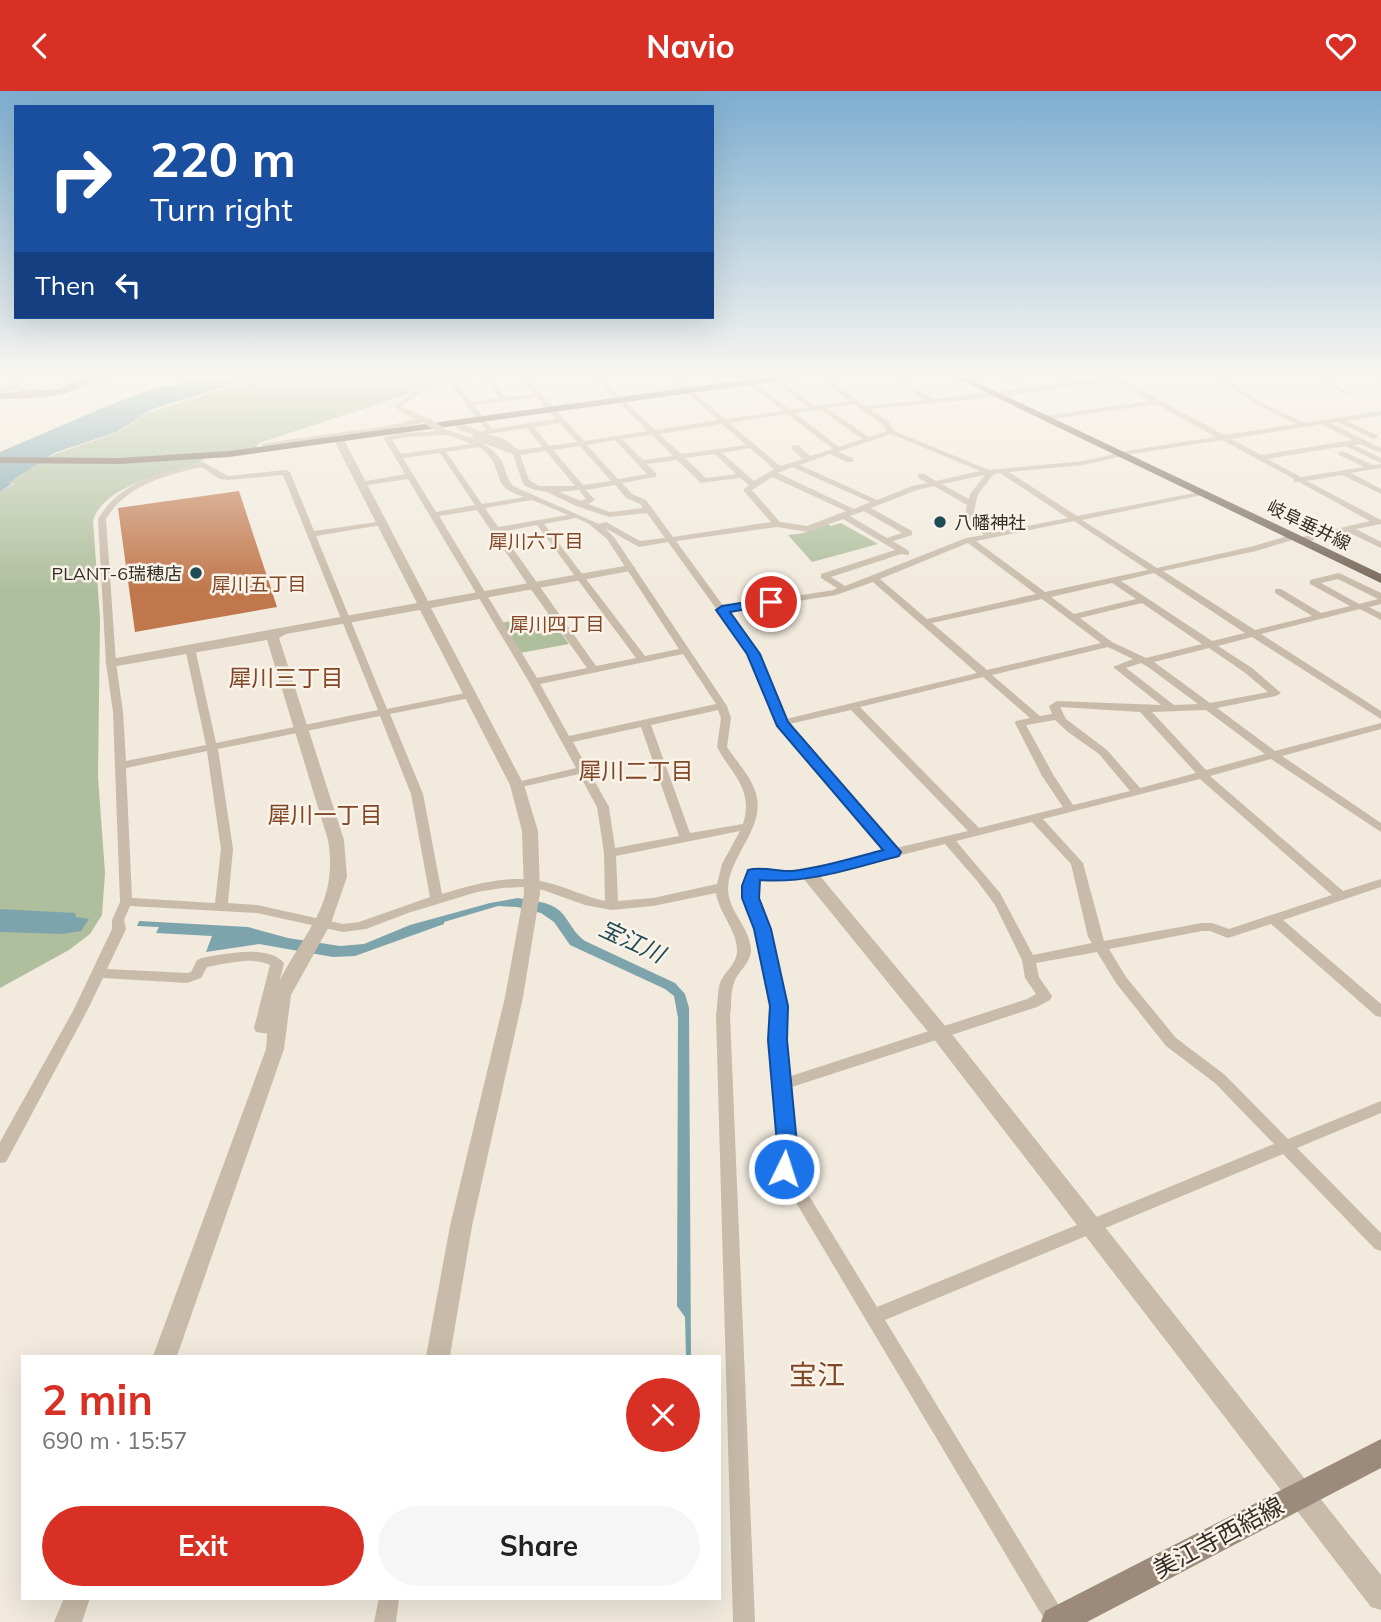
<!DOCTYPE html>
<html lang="en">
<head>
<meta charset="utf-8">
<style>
  body { margin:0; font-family:Mulish,"Noto Sans JP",sans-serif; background:#f6f6f6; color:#222; height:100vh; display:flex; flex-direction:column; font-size:26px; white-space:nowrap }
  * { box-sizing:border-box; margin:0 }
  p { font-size:23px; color:#767676 }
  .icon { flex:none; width:38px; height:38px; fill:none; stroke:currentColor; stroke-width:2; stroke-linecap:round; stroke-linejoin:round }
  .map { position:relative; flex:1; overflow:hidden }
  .drawer { position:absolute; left:21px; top:1264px; width:700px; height:245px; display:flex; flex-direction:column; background:#fff; border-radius:0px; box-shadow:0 7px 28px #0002 }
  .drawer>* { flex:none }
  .top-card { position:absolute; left:14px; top:14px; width:700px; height:214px; border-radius:0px; box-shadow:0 7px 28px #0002; background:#1a4fa0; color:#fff; overflow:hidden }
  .pin { position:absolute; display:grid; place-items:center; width:60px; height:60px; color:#fff; margin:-30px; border:4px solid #fff; border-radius:50%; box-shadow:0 2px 7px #0007 }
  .me { position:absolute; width:77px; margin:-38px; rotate:4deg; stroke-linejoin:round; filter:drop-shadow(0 0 5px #0008) }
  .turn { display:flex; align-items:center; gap:24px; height:147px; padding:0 21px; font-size:32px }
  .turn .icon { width:91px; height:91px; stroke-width:2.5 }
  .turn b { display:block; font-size:49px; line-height:60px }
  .then { display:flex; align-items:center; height:66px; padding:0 21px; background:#0003; gap:14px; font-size:26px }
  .round { display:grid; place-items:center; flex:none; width:74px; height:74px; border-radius:37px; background:#f6f6f6 }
  .summary { display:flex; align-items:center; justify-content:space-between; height:119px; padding:0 21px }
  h1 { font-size:42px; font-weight:700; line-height:52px; color:#d93025 }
  .action { display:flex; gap:14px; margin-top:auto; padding:14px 21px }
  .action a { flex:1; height:80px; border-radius:42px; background:#d93025; color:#fff; font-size:28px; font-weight:700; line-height:80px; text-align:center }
  .action a+a { background:#f6f6f6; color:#222 }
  header { display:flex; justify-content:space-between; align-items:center; height:91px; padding:0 21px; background:#d93025; color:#fff; font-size:32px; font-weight:700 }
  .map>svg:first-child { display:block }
  .green { fill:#afbf9d }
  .water { fill:#7da4ac }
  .building { fill:#c0774c }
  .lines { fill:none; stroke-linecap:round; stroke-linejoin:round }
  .minor { fill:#c8bba9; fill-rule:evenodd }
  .tertiary { fill:#c8bba9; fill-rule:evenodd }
  .secondary { fill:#9c8b7b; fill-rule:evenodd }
  .primary { fill:#77685a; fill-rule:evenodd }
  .minor-bridge { stroke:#c8bba9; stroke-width:7 }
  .route { fill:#1a73e8; stroke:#114b97; stroke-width:2 }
  .poi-dot { fill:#204b55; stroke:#f9f3e9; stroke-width:2.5 }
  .labels { text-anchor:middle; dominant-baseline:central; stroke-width:5; stroke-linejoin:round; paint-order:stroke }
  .far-poi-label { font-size:18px; fill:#362e29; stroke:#f9f3e9; text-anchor:start }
  .far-street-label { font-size:18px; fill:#362e29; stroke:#f9f3e9 }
  .far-neighbourhood-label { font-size:19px; fill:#814726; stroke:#f9f3e9 }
  .neighbourhood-label { font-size:23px; fill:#814726; stroke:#f9f3e9 }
  .water-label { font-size:23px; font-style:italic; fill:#204b55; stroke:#f9f3e9 }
  .near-street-label { font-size:24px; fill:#362e29; stroke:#f9f3e9 }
  .near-quarter-label { font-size:28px; fill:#814726; stroke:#f9f3e9 }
</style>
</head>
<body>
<header><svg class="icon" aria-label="back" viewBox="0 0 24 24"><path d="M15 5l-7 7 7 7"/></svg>Navio<svg class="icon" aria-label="heart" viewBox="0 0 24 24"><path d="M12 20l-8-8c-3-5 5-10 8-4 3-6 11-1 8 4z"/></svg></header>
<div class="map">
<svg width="1381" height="1531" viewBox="0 0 1381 1531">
  <rect width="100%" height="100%" fill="#f1eadd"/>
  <!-- green -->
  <path class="green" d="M 261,285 L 447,285 L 405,304 L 259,352 L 256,357 L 209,363 L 199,372 C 169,381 102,395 93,430 L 100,527 L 98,686 L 105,782 L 102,824 L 90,843 L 69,859 L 0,897 L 0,401 L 14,393 L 9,392 L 25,382 L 23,381 L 55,363 L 119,341 L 143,324 Z
    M 826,432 L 831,435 L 841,432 L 878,453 L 812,471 L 788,444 L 804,442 Z
    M 548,523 L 569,553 L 520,562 L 501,532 Z"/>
  <!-- water -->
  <path class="water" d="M 196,285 L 259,285 L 150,319 L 117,341 L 54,362 L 9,392 L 12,393 L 0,401 L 0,361 L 105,316 L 158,296 L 178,294 Z
    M 518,807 C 532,810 549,810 560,820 C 570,830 573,842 585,850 L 675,892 L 685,903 L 689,917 L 691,1265 L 686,1265 L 685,1226 L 677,1215 L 678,927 L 674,905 L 665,898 L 570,854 L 554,831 L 541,822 L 517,816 L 498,815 L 444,831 L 444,833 L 355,865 L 333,866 L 259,853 L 206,861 L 212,845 L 156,842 L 159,836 L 137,835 L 139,830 L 248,836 L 288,847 L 340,855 L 364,853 L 410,834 L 490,812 Z
    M 0,818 L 75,822 L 76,826 L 89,828 L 81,840 L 62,843 L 0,841 Z"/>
  <!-- building -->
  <path class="building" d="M 239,400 L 277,516 L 135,541 L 118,417 Z"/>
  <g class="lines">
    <!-- minor -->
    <path class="minor" d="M 9,285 L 15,285 L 23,298 L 41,298 L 44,300 C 38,304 22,304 17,299 L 0,301 L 0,297 L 16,295 Z
      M 114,285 L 124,285 L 80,297 L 77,295 Z
      M 451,285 L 459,285 L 416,304 L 402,316 L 425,326 L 426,331 L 388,339 L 265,356 L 261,354 L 265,352 L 388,335 L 415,328 L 394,316 L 412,302 Z
      M 469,285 L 477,285 L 459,296 L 471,311 L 499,307 L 482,285 L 488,285 L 505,306 L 534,303 L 519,285 L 525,285 L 584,350 L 648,340 L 592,285 L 599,285 L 655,339 L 718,329 L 667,285 L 674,285 L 725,328 L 783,320 L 738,285 L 745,285 L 790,319 L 808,316 L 771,288 L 771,286 L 775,286 L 816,315 L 849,310 L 816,285 L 823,285 L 865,315 L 925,309 L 889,285 L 896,285 L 933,308 L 1017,298 L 998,285 L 1005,285 L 1025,297 L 1115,285 L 1224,344 L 1296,333 L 1260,315 L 1213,285 L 1220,285 L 1264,313 L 1305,332 L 1381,320 L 1381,324 L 1347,330 L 1377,344 L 1378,346 L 1374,348 L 1338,331 L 1330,332 L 1381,357 L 1381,362 L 1360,353 L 1354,354 L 1381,367 L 1381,372 L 1345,355 L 1267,368 L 1301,386 L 1364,376 L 1339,364 L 1338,362 L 1342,360 L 1373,374 L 1381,373 L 1381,377 L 1351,382 L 1381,398 L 1381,403 L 1342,384 L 1307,390 L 1381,429 L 1381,433 L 1356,438 L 1381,451 L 1381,457 L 1348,441 L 1300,452 L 1297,451 L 1296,448 L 1256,460 L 1163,480 L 1255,539 L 1312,525 L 1275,502 L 1275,498 L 1281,498 L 1321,522 L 1350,515 L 1310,493 L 1310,489 L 1339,482 L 1381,502 L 1381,513 L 1369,516 L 1381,522 L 1381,529 L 1360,518 L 1261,543 L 1381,620 L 1381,628 L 1252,546 L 1218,555 L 1252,577 L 1281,602 L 1276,605 L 1217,617 L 1275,660 L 1381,632 L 1381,638 L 1282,665 L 1381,732 L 1381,741 L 1271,668 L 1210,685 L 1343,800 L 1381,788 L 1381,796 L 1283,829 L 1381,913 L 1381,926 L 1376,925 L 1271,833 L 1228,847 L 1210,840 L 1202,840 L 1109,858 L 1126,886 L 1176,947 L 1225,984 L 1288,1048 L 1381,1010 L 1381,1022 L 1297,1057 L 1381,1142 L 1381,1160 L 1375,1158 L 1283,1063 L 885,1229 L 1069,1531 L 1046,1531 L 776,1078 L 774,1067 L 779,1053 L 770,949 L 772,915 L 755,838 L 744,807 L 744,795 L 748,783 L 754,779 L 788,782 L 809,779 L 886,760 L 778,634 L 749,563 L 668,451 L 639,456 L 605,437 L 614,446 L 727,615 L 731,627 L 727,656 C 736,670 748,682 754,697 C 770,734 729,762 728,798 C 728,820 750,836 751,859 C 751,872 738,880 734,892 C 730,902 732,914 730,924 L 755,1531 L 733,1531 L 716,924 C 718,913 717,902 720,892 C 725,880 738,872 737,858 C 736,838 719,822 716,802 L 653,815 L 612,819 L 585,814 L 543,799 L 522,796 L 502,797 L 477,801 L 408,822 L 366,838 L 343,841 L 257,822 L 130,815 L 124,829 L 126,838 L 107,878 L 187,882 L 191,881 L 197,869 L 202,867 C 225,863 267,853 284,872 L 269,933 L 282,935 L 284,939 L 282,943 L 277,944 L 256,941 L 254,937 L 270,874 C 251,865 227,873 207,876 L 201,887 L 187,892 L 103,887 L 87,920 L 6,1071 L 0,1072 L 0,1051 L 73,920 L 112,838 L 112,829 L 120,811 L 113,621 L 106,572 L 98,428 C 120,390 163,381 203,371 L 228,385 L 286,379 L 290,381 L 314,440 L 384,430 L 384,434 L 381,434 L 316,445 L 387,618 L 470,601 L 475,604 L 470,607 L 390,623 L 423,703 L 442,803 C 476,793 513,782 549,792 C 568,797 586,806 605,810 L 604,762 L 597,716 L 579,683 L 517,697 L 511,694 L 513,692 L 576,677 L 529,591 L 408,388 L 361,395 L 357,393 L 361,391 L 405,383 L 384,348 L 385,346 L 405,342 L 438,340 L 438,337 L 441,337 C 461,344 489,349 501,369 C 506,378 506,387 513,395 L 599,433 L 606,431 L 640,450 L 665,447 L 647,422 L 609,426 L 576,415 L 547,401 L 535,399 L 525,395 L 522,390 L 513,363 L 472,348 L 471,346 L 474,344 L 460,339 L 452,332 L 459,330 L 480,341 L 486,339 L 452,295 ZM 1115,290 L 1151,310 L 1045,325 L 1041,327 L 1045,329 L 1156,313 L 1216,346 L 1132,359 L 1083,370 L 989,379 L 894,340 L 889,331 L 870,318 L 997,306 ZM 537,306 L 556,328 L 492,338 L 474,314 ZM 854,313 L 883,334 L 887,340 L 869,346 L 827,317 ZM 820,318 L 862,348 L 839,356 L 795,322 ZM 787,323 L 833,358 L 810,365 L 798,354 L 792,354 L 792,358 L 803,368 L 780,375 L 729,332 ZM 560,332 L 577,351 L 549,355 L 534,336 ZM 722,333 L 746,354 L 681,363 L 659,343 ZM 1321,333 L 1353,349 L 1261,364 L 1231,348 ZM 527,337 L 542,356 L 518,359 L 506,349 L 488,343 ZM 891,343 L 980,380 L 936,390 L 924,383 L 918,383 L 918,387 L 928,392 L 912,395 L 877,409 L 800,374 L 830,363 L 847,371 L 853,371 L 853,367 L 838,361 ZM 448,344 L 472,353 L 401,363 L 392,349 L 405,346 ZM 652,344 L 673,365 L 643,369 L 622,348 ZM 615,349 L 647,383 L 618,388 L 587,354 ZM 1222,349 L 1294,388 L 1294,391 L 1299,391 L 1370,430 L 1298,447 L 1297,444 L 1294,443 L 1254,455 L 1157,477 L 1082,429 L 1202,404 L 1206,402 L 1205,400 L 1077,425 L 1009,381 L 1083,374 L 1132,363 ZM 580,355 L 611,390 L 583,394 L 553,359 ZM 479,356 C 501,370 494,390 508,399 C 512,402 519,404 524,406 L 482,413 L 446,361 ZM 750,357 L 774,378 L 754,390 L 722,362 ZM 546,360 L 575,395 L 539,395 L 529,389 L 520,364 ZM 440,362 L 475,414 L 436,421 L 403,367 ZM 715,363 L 736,383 L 706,387 L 685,367 ZM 677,369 L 701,392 L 740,387 L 749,394 L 743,399 L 771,431 L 673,446 L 646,409 L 632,403 L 622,392 L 656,386 L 656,382 L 647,373 ZM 202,376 L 219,388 L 228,389 L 283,384 L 378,619 L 216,652 L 195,557 L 190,554 L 185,557 L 206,654 L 126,670 L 123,621 L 116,572 L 106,428 C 126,394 166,384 202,376 ZM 792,376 L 870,411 L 854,418 L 778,382 ZM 1000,382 L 1068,427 L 992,442 L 973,424 L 978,403 L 994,383 ZM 985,384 L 970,403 L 969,408 L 942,393 ZM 772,386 L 846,420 L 807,435 L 780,431 L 752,399 ZM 615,394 L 626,407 L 640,413 L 643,417 L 610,421 L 588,413 L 595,409 L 586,399 ZM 934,395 L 967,414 L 965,425 L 984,444 L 966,447 L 845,495 L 831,486 L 901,463 L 909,464 L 909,460 L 893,450 L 912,444 L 912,440 L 871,417 L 917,399 ZM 579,399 L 586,408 L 581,410 L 559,401 ZM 532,409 L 568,424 L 498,436 L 485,417 ZM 477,419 L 530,497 L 587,577 L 537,587 L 439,425 ZM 864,420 L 902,442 L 887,447 L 850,425 ZM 576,427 L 589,433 L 607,448 L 679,558 L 645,565 L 544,433 ZM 843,428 L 895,459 L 821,483 L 821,487 L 837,497 L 834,499 L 724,516 L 676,450 L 777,436 L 808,441 ZM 1074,430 L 1148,479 L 1045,501 L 976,450 ZM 537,434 L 636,567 L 596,575 L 501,441 ZM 968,452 L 1036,503 L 927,528 L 880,488 ZM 1154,482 L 1245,542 L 1212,550 L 1121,490 ZM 1338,488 L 1378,508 L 1359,513 L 1321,492 ZM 873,491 L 977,582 L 786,628 L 759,563 L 728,521 L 836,504 ZM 1112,492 L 1136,508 L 1074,523 L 1051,506 ZM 1042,508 L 1101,552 L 987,579 L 932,532 ZM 1142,512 L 1202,553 L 1146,567 L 1112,551 L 1080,527 ZM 1108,556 L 1133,568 L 1113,576 L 1161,614 L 1057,610 L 1049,615 L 1052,623 L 1040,625 L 992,584 ZM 1209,557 L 1244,581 L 1268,601 L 1210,612 L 1154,571 ZM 683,563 L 716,613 L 569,645 L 540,593 ZM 1141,572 L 1148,576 L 1198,613 L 1174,614 L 1126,577 ZM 983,586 L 1030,627 L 1016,630 L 1015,632 L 1042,685 L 1063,716 L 979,737 L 860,616 ZM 1060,616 L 1140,621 L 1196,682 L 1140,697 L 1107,659 L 1066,628 ZM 718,619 L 721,627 L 717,656 C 732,684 754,698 743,733 L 690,742 L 651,634 ZM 851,619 L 968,740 L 896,757 L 789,633 ZM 1206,619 L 1265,663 L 1206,679 L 1152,621 ZM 380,625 L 411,703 L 430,806 L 359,831 L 343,833 L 257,814 L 228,812 L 233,758 L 218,658 ZM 1055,629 L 1068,641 L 1099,663 L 1130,700 L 1073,714 L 1054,685 L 1026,634 ZM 641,636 L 679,745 L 615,757 L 609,716 L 573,651 ZM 207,660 L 221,758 L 215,812 L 132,807 L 126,677 ZM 1200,688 L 1332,804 L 1229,838 L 1212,832 L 1202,832 L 1104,850 L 1083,772 L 1043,728 ZM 1032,731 L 1071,773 L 1088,846 L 1092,852 L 1033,864 L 1000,802 L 956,750 ZM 740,740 L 722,773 L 717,793 L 653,807 L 618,810 L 616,765 ZM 945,753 L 978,791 L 995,814 L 1022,869 L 1025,887 L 1036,903 L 1027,908 L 788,986 L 784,949 L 786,915 L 769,838 L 756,807 L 756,795 L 759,787 L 788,790 L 809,787 ZM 1097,861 L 1116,892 L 1166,955 L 1215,992 L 1274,1053 L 877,1216 L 792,1077 L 790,1067 L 795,1053 L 789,997 L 1037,916 L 1050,909 L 1052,905 L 1039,886 L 1036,872 Z
      M 1314,285 L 1321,285 L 1352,303 L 1347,304 Z
      M 379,1507 L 399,1507 L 396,1531 L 374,1531 Z"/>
    <!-- tertiary -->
    <path class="tertiary" d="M 339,346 L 344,349 L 428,510 L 630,474 L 636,477 L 630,480 L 431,517 L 524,694 L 538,740 L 540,802 L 523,906 L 472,1135 L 450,1265 L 426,1265 L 450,1135 L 505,906 L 524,802 L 522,740 L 510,694 L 420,519 L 286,543 L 279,547 L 344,749 L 347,786 L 331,832 L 291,904 L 284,958 L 177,1265 L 153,1265 L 266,958 C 268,940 266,921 273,904 C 297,846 340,819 328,749 L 267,549 L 111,576 L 105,572 L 111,568 L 417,512 L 334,349 Z
      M 809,778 L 815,779 L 947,937 L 1381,1484 L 1381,1519 L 1371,1516 L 933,947 L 803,787 L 801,783 Z
      M 64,1507 L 90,1507 L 82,1531 L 54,1531 Z"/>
    <!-- secondary -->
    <path class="secondary" d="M 87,285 L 98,285 C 72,309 33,307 0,308 L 0,302 L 59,298 Z
      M 1381,1348 L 1381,1377 L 1087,1531 L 1041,1531 L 1045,1520 Z"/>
    <!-- primary -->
    <path class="primary" d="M 773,285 L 797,285 L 792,288 L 229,366 L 119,373 L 0,372 L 0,366 L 119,367 L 229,360 Z
      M 952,285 L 964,285 L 1381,483 L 1381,492 Z"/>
    <!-- minor-bridge -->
    <path class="minor-bridge" d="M 428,331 L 441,339"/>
  </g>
  <!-- sky -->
  <linearGradient id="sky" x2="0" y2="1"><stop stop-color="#7daed0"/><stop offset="0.57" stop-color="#f9f6f0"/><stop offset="1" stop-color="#f9f6f0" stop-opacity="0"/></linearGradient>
  <rect width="1381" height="499" fill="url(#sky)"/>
  <!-- route -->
  <path class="route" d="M 771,507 L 777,511 L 775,513 L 730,521 L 760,563 L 788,631 L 901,761 L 899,765 C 853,777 808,793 760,789 L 759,807 L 771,838 L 788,915 L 787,949 L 797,1053 L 792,1067 L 795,1078 L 792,1084 L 784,1086 L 777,1084 L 772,1067 L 777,1053 L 768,949 L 770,915 L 754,838 L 742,807 L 742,795 L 748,779 C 762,775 777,781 792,780 C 822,777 853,767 883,759 L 777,635 L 747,563 L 716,519 L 722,515 Z"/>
  <!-- markers -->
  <g class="poi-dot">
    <circle cx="940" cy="431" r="7"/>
    <circle cx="196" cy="482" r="7"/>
  </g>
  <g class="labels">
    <!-- far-poi labels -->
    <g class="far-poi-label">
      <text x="954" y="431">八幡神社</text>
      <text x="182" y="482" text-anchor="end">PLANT-6瑞穂店</text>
    </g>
    <!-- far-street labels -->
    <g class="far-street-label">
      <text transform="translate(1309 434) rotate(26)">岐阜垂井線</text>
    </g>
    <!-- far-neighbourhood labels -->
    <g class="far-neighbourhood-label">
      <text x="536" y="450">犀川六丁目</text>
      <text x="259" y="493">犀川五丁目</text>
      <text x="557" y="533">犀川四丁目</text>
    </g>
    <!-- neighbourhood labels -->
    <g class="neighbourhood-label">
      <text x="286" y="586">犀川三丁目</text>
      <text x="636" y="679">犀川二丁目</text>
      <text x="325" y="723">犀川一丁目</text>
    </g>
    <!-- water labels -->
    <g class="water-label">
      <text transform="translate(632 850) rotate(25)">宝江川</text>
    </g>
    <!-- near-street labels -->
    <g class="near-street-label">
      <text transform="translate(1218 1446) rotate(-28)">美江寺西結線</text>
    </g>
    <!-- near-quarter labels -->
    <g class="near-quarter-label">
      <text x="817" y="1283">宝江</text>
    </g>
  </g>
</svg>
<div class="pin" style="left:771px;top:511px;background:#d93025"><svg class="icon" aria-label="arrive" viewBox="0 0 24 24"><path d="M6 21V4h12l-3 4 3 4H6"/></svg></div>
<svg class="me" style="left:784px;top:1078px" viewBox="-20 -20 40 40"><circle r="17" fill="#1a73e8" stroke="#fff" stroke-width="3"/><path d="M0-11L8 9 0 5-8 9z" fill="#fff"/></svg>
<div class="top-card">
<div class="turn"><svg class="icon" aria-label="right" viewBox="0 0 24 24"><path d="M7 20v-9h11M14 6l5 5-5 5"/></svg><div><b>220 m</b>Turn right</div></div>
<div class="then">Then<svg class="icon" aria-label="left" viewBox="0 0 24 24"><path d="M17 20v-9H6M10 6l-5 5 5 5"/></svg></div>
</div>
<section class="drawer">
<div class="summary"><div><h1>2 min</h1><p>690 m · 15:57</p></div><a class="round" style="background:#d93025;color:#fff"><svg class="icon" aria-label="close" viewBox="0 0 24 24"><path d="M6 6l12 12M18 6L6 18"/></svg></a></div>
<div class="action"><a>Exit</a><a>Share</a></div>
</section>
</div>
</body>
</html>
